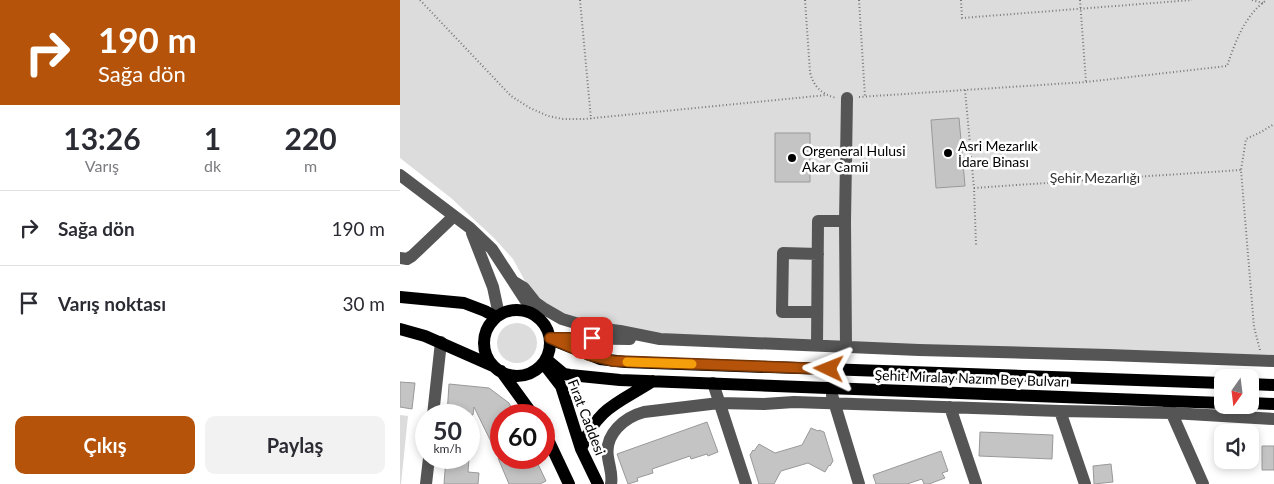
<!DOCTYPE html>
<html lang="tr">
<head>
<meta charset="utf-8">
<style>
  body { margin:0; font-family:Lato,sans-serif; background:#f2f2f3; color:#2b2b33; height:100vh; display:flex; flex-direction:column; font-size:19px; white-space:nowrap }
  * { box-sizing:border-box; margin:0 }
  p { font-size:16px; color:#7c7c81 }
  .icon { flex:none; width:28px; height:28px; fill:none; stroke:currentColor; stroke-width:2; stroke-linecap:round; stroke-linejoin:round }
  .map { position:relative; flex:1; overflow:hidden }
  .drawer { display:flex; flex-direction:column; background:#fff; width:400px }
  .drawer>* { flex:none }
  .hud { background:#b45309; color:#fff; overflow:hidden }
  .needle { width:32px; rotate:194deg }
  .fabs { position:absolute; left:814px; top:369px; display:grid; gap:10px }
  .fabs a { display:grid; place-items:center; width:45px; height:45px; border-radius:10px; background:#fff; box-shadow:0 2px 8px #0003; font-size:25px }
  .speed { position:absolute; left:15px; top:404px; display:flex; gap:10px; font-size:25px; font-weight:700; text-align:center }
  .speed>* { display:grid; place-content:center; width:65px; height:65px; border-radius:50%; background:#fff; box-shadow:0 2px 8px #0003; line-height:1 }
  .speed small { font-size:12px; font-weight:400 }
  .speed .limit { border:8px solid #d22; background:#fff; color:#111 }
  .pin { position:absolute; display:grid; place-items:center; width:42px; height:42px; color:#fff; margin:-21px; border-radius:10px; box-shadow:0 2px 8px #0006 }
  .me { position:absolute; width:55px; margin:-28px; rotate:272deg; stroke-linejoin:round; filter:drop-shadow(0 0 4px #0008) }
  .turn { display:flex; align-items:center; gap:18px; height:105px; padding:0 15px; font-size:22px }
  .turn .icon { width:65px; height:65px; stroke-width:2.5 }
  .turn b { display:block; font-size:35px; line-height:42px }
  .eta { display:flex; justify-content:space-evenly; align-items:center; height:85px; text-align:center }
  .eta b { font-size:30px; font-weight:700; line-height:35px }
  .action { display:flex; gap:10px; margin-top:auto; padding:10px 15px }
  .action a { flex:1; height:58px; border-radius:10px; background:#b45309; color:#fff; font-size:20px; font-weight:700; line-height:58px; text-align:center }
  .action a+a { background:#f2f2f3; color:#2b2b33 }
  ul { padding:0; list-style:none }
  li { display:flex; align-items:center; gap:15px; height:75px; padding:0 15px; border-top:1px solid #e1e1e2 }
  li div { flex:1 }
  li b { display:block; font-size:19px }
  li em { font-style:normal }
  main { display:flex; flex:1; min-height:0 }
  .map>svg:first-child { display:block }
  .green { fill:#dcdcdc }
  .building { fill:#c4c4c4; stroke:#999 }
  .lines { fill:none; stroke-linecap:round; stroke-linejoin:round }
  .path { stroke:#777; stroke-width:2; stroke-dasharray:1 2.5; stroke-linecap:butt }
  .minor { stroke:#555; stroke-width:12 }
  .major { stroke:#000; stroke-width:12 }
  .route-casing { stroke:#753606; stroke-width:12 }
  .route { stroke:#b45309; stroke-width:9 }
  .slow { stroke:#f59e0b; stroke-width:9 }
  .poi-dot { fill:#000; stroke:#fff; stroke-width:2 }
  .labels { text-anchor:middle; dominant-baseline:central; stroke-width:5; stroke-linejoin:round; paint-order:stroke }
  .poi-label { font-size:14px; fill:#000; stroke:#fff; text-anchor:start }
  .park-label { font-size:14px; fill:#333; stroke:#fff }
  .street-label { font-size:14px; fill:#000; stroke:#fff }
</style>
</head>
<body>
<main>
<section class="drawer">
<div class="hud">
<div class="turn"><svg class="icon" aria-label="right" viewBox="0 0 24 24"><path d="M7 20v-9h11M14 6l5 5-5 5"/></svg><div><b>190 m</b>Sağa dön</div></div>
</div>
<div class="eta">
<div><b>13:26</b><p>Varış</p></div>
<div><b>1</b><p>dk</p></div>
<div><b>220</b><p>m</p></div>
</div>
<ul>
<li><svg class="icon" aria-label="right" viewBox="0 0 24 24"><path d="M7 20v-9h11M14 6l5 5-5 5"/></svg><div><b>Sağa dön</b></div><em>190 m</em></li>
<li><svg class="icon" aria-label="arrive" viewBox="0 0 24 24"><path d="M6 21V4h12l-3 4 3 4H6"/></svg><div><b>Varış noktası</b></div><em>30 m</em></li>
</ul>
<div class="action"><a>Çıkış</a><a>Paylaş</a></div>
</section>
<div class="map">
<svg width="874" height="484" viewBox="0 0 874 484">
  <rect width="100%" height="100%" fill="#fff"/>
  <!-- green -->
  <path class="green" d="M 0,0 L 874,0 L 874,358 L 668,354 L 206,331 L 152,311 L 126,283 L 113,259 L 94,238 L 51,198 L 0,158 Z
    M97 343a20 20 0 1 1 40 0a20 20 0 1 1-40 0Z
    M 0,415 L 8,416 L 1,484 L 0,484 Z"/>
  <!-- building -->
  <path class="building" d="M 559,118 L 565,186 L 536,188 L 531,120 Z
    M 375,133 L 410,133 L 410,182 L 375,182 Z
    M 0,382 L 15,383 L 12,409 L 0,407 Z
    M 49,384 L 89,388 L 109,403 L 115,415 L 101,415 L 101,458 L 135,458 L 146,481 L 140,484 L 109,484 L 98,458 L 99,458 L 74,407 L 73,415 L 47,415 Z
    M 307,422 L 318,452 L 308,456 L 307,454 L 291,459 L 290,456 L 252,469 L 253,473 L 237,478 L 238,481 L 228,484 L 217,454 Z
    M 411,428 L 418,431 L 419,430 L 424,432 L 433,461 L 430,466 L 429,465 L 425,472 L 408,463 L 381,471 L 374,484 L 359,484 L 350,455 L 353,450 L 354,451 L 359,444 L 375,453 L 402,445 Z
    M 580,432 L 653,435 L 652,459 L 579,456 Z
    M 862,446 L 874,446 L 874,470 L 862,470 Z
    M 541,451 L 548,471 L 542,473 L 545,478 L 529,484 L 524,484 L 522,479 L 507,484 L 476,484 L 473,475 Z
    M 46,458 L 69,458 L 68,472 L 79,473 L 78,484 L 44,484 Z
    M 711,464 L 713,482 L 694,484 L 693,466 Z"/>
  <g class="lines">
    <!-- path -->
    <path class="path" d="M 20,0 L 111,96 L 130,108 L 148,116 L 163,119 L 184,119 L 427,95
      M 180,0 L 191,119
      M 405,0 L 410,72 C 413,86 422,95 437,98
      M 459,0 L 465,97
      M 561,0 L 562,18 L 792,0
      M 680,0 L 686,82
      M 852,0 L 863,3
      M 565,90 L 574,188 L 576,245
      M 459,97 L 686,82 L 827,66 C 835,43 845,14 867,0
      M 574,188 L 704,179 L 841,170
      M 860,350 L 854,327 L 841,170 L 846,139 L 861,132 L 874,124"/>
    <!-- minor -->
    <path class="minor" d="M 0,175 L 70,228 L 92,249 L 135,315
      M 72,233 L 93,287 L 99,315
      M 0,258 L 7,259 L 12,256 L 54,216
      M 114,282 L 124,288 L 136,303 L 143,308 L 162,319 L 189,327 L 220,331 L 260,339 L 519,350 L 708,355 L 874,361
      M 417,312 L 382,312 L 383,253 L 418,254
      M 150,338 L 230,339
      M 417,345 L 418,221 L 445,221
      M 446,347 L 445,221 L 447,98
      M 313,383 L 346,484
      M 432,395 L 459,484
      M 550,407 L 576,484
      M 769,407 L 803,484
      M 660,411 L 685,484
      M 33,415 L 41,342
      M 26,484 L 29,458
      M 211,484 C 213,474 209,466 208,457 C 204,434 225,417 244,412 L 319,403 L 364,404 L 394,402 L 660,411 L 772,413 L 874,419"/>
    <!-- major -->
    <path class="major" d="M 0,297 L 64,303 L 85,311 L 96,317
      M84 343a33 33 0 1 1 66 0a33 33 0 1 1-66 0Z
      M 0,329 L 25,336 L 93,366
      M 150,339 L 200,359 L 225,362 L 822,383
      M 146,359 L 164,374 L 170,375 L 220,380 L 822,403
      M 144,364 L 161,386 L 181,449 L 198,484
      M 101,371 L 133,415
      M 850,384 L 874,385
      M 850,403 L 874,404
      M 144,431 L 169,484
      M 181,449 C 197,407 219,403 253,381"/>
  </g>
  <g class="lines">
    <defs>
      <path id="route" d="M 192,338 L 150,338 L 189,355 L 213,361 L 429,369"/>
    </defs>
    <!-- route casing -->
    <use href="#route" class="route-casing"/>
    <!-- route -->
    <use href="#route" class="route"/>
    <!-- slow -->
    <path class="slow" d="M 227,362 L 292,364"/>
  </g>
  <!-- markers -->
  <g class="poi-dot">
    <circle cx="548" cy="153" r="5"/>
    <circle cx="392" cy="158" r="5"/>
  </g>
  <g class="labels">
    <!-- poi labels -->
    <g class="poi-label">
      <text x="558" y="145">Asri Mezarlık<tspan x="558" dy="16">İdare Binası</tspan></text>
      <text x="402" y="150">Orgeneral Hulusi<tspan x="402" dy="16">Akar Camii</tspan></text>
    </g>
    <!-- park labels -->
    <g class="park-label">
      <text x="695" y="177">Şehir Mezarlığı</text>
    </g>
    <!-- street labels -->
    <g class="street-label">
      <text transform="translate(572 378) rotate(2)">Şehit Miralay Nazım Bey Bulvarı</text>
      <text transform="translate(187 417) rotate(69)">Fırat Caddesi</text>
    </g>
  </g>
</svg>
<div class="fabs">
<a><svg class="needle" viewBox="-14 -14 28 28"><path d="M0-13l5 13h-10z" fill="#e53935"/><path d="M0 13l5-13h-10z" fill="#7c7c81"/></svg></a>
<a><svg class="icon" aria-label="sound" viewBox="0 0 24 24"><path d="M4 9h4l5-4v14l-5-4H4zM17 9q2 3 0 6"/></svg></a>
</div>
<div class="speed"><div>50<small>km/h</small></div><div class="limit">60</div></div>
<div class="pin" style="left:192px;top:338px;background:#d93025"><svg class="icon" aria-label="arrive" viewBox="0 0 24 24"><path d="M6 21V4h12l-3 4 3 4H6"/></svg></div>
<svg class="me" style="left:429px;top:369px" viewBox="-20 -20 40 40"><path d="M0-17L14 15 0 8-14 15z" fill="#b45309" stroke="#fff" stroke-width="4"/></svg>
</div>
</main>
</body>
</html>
